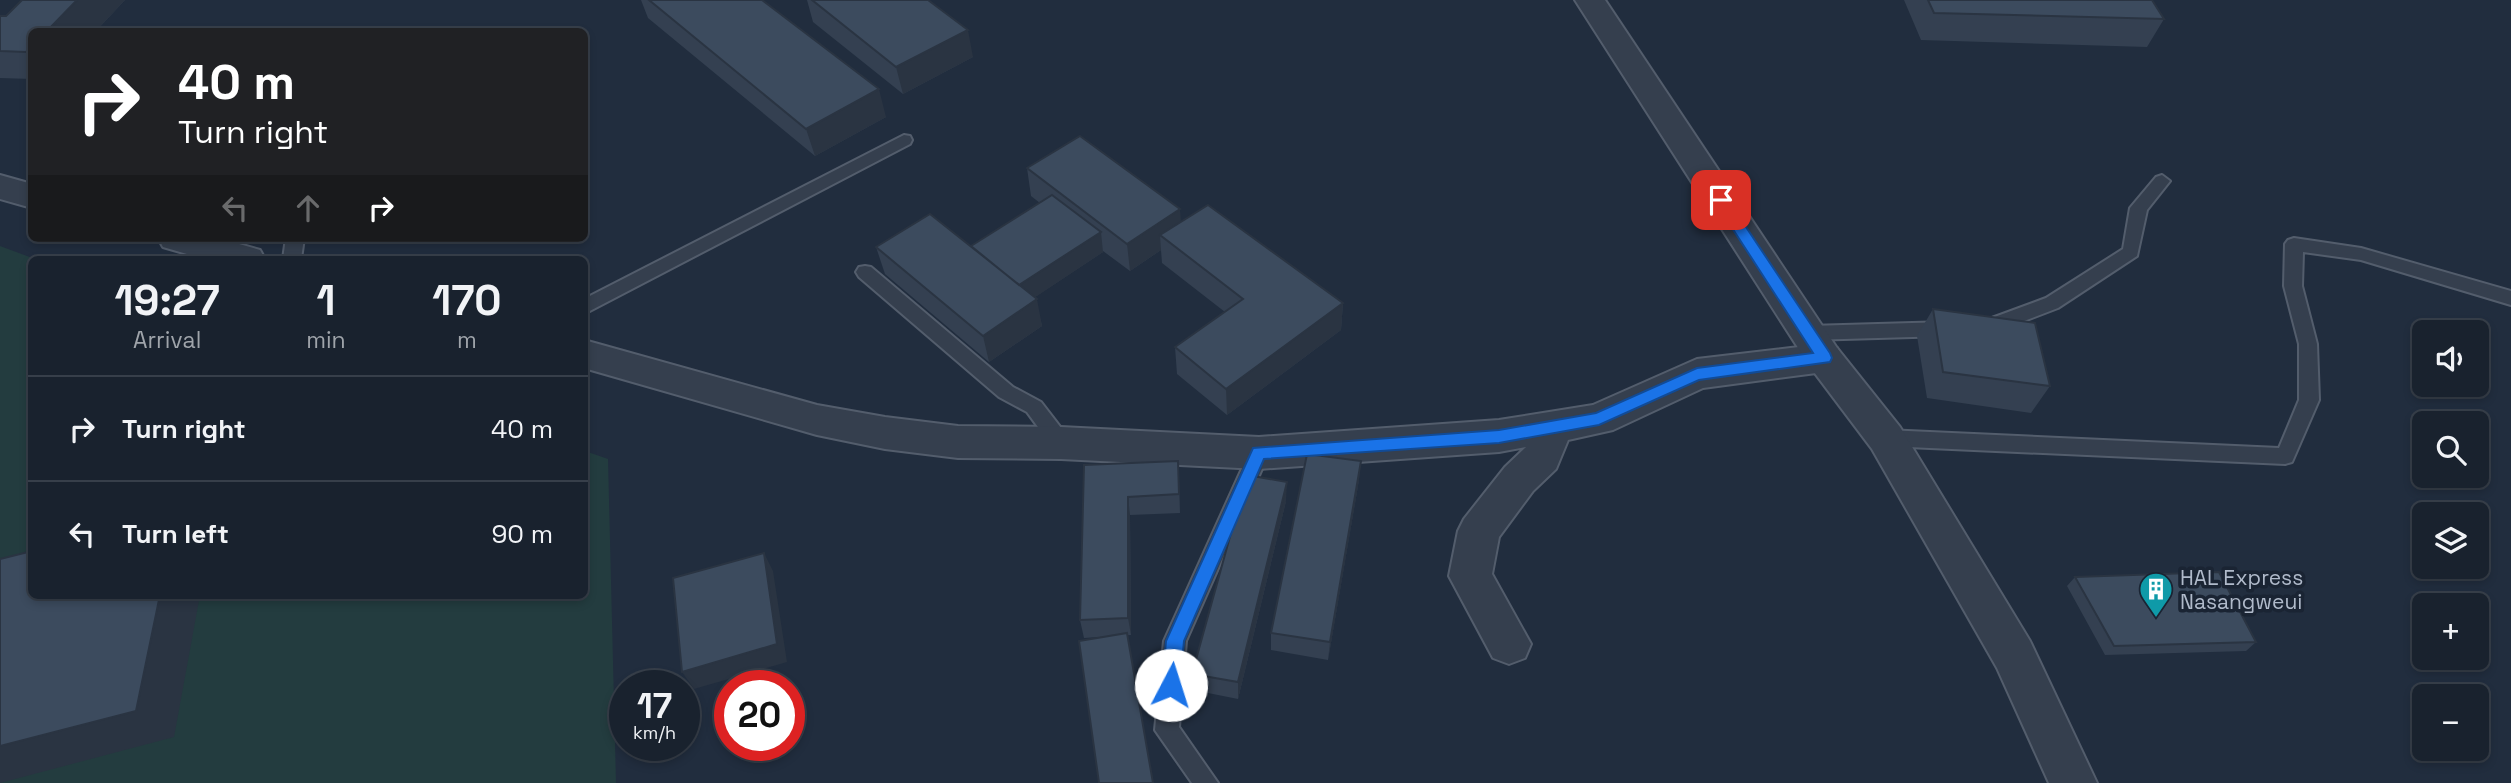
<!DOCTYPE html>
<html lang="en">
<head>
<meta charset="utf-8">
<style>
  body { margin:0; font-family:"Space Grotesk",sans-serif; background:#222a36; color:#f1f3f6; height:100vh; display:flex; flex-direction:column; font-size:26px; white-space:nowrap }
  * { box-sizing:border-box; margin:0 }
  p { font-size:23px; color:#9fa4aa }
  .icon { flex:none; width:38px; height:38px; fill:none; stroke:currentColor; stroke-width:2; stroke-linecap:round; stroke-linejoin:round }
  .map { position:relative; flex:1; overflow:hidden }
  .details { position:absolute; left:28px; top:256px; width:560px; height:343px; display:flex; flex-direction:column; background:#19222e; border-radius:10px; box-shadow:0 4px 10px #0003,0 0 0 2px #373f4a }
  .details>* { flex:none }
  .hud { position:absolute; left:28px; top:28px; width:560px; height:214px; border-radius:10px; box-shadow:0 4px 10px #0003,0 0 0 2px #373f4a; background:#202124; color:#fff; overflow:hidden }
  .tools { position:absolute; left:2412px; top:320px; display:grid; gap:14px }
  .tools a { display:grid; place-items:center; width:77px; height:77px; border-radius:10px; background:#19222e; box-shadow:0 4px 10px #0003,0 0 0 2px #373f4a; font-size:35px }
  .speed { position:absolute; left:609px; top:670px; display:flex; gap:14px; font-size:35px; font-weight:700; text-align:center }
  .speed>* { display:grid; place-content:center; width:91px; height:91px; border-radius:50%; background:#19222e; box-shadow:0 4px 10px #0003,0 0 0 2px #373f4a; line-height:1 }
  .speed small { font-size:18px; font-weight:400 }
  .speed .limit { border:10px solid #d22; background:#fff; color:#111 }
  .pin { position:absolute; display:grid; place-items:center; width:60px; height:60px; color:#fff; margin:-30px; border-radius:14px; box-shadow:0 4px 10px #0006 }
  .me { position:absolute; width:77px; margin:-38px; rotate:5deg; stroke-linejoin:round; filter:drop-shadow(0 0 5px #0008) }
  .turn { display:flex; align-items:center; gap:24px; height:147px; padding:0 35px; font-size:32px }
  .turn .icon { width:91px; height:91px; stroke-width:2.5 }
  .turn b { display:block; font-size:49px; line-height:60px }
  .lanes { display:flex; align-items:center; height:66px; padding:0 35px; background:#0003; justify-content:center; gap:35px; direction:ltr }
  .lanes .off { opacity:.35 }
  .eta { display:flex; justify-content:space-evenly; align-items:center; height:119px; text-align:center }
  .eta b { font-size:42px; font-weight:800; line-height:49px }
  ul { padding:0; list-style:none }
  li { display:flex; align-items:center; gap:21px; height:105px; padding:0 35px; border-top:2px solid #373f4a }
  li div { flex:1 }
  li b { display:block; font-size:26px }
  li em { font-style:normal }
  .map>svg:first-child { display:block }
  .green { fill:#233c3f }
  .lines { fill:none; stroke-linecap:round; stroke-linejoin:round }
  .service-casing { stroke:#535d6c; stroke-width:4 }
  .minor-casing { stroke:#535d6c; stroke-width:4 }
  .tertiary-casing { stroke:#535d6c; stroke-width:4 }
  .service { fill:#353f4e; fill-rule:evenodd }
  .minor { fill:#353f4e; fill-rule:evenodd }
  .tertiary { fill:#353f4e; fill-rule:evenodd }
  .wall { fill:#344051 }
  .shaded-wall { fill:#2a3442 }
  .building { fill:#3c4b5e; stroke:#2a3442; stroke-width:2 }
  .route { fill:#1a73e8; stroke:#114b97; stroke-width:2 }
  .labels { text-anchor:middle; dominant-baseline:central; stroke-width:7; stroke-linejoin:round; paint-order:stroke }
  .poi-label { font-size:21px; fill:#b0baca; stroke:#1a2433; text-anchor:start }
</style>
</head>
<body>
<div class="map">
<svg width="2511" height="783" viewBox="0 0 2511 783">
  <rect width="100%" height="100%" fill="#212d3e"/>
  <!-- green -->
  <path class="green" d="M 0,246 L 35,259 L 32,259 L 32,595 L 584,595 L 585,451 L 608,459 L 616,783 L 0,783 Z"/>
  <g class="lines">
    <defs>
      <path id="service" d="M 904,135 L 910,136 L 912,140 L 910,144 L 584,314 L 584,299 Z
        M 2162,175 L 2170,181 L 2147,210 L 2137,256 L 2058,308 L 1995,332 L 1981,332 L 1979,327 L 1981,322 L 2046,298 L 2123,249 L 2130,208 L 2156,177 Z
        M 286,238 L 304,238 L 301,259 L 283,259 Z
        M 2294,238 L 2361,248 L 2511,291 L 2511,305 L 2361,260 L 2303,252 L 2302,286 L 2317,344 L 2319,400 L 2292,462 L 2285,464 L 1886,446 L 1879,444 L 1876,438 L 1879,432 L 1886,430 L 2279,448 L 2299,400 L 2299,344 L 2284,286 L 2285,244 L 2288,240 Z
        M 865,266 L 871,267 L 1013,387 L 1041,402 L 1068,437 L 1071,443 L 1068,449 L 1061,451 L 1054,449 L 1027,412 L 999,397 L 859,277 L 856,272 L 859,267 Z
        M 1947,322 L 1954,324 L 1956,329 L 1954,334 L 1947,336 L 1809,340 L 1802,338 L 1800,333 L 1802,328 L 1809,326 Z
        M 1259,445 L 1266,447 L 1269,453 L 1186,641 L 1179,727 L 1218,783 L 1192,783 L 1155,730 L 1164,641 L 1249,453 L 1252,447 Z"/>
      <path id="minor" d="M 0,175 L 32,184 L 32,208 L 0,199 Z
        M 158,238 L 218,238 L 260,250 L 265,259 L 204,259 L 163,247 Z
        M 584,340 L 817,405 L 885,417 L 958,426 L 1061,427 L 1259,437 L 1499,420 L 1593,405 L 1697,359 L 1824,344 L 1837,348 L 1843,358 L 1837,368 L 1824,372 L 1703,388 L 1613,430 L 1568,440 L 1556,469 L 1533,491 L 1499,537 L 1492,574 L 1531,644 L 1525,658 L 1509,664 L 1493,658 L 1449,576 L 1458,531 L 1464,519 L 1505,467 L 1526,447 L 1499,452 L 1259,469 L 1061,459 L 958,458 L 885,449 L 817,435 L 584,368 Z"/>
      <path id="tertiary" d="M 1575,0 L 1605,0 L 1837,348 L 1900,427 L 2030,641 L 2097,783 L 2049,783 L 1997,668 L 1872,449 L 1811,368 Z"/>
    </defs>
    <!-- service casing -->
    <use href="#service" class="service-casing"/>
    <!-- minor casing -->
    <use href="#minor" class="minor-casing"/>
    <!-- tertiary casing -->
    <use href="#tertiary" class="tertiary-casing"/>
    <!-- service -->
    <use href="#service" class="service"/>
    <!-- minor -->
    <use href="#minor" class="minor"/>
    <!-- tertiary -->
    <use href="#tertiary" class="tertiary"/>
  </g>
  <!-- wall -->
  <path class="wall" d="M 22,0 L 125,0 L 95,32 L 32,32 L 32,79 L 0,78 L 0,16 L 6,16 Z
    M 641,0 L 762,0 L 886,117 L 815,156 L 648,18 Z
    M 807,0 L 928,0 L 973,57 L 903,94 L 813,22 Z
    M 1904,0 L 2152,0 L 2164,19 L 2147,47 L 1921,40 Z
    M 1027,168 L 1181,222 L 1343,303 L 1341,330 L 1227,415 L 1177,374 L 1175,347 L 1225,312 L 1162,263 L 1161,250 L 1130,271 L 1103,251 L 1103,252 L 1035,297 L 1042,326 L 989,362 L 885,274 L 876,247 L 971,246 L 1040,203 L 1031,196 Z
    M 1933,309 L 2050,386 L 2031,413 L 1927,398 L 1917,336 Z
    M 1084,465 L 1179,479 L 1180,513 L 1130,515 L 1131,635 L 1084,638 L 1080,620 Z
    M 1359,480 L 1328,660 L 1271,650 L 1271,633 Z
    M 1286,501 L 1238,699 L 1193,690 L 1192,674 Z
    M 2075,577 L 2256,642 L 2246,651 L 2105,655 L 2067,586 Z"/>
  <!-- shaded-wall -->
  <path class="shaded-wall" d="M 77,0 L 125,0 L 95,32 L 46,32 Z
    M 968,30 L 973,57 L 903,94 L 896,67 Z
    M 32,46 L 32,59 L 26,52 Z
    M 879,89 L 886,117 L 815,156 L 806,129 Z
    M 1180,209 L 1182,236 L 1160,235 L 1161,250 L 1130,271 L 1127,244 Z
    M 1101,232 L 1103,252 L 1022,306 L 1018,286 Z
    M 1037,299 L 1042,326 L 989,362 L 983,336 Z
    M 1343,303 L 1341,330 L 1227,415 L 1226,389 Z
    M 1361,461 L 1359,480 L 1328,660 L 1330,642 Z
    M 1287,482 L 1286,501 L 1238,699 L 1238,682 Z
    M 1128,497 L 1130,515 L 1131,635 L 1128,618 Z
    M 764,553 L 773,571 L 787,662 L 694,689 L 682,672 Z
    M 160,595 L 200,595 L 174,737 L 0,783 L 0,746 Z"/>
  <!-- building -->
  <path class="building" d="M 22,0 L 77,0 L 46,32 L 32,32 L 32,46 L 26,52 L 0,51 L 0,16 L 6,16 Z
    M 649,0 L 762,0 L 879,89 L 806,129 Z
    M 812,0 L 928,0 L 968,30 L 896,67 Z
    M 1928,0 L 2152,0 L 2164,19 L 1934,13 Z
    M 1080,136 L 1180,209 L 1127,244 L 1027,168 Z
    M 1052,195 L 1101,232 L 1019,285 L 971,246 Z
    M 1208,205 L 1343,303 L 1226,389 L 1175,347 L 1243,299 L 1160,235 Z
    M 930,214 L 1037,299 L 983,336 L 876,247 Z
    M 1933,309 L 2035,323 L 2050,386 L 1943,372 Z
    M 1307,454 L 1361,461 L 1330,642 L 1271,633 Z
    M 1178,461 L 1179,494 L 1128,497 L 1128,618 L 1080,620 L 1084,465 Z
    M 1247,475 L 1287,482 L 1238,682 L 1192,674 Z
    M 32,551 L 32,595 L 160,595 L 136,711 L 0,746 L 0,559 Z
    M 764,553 L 777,644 L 682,672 L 673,578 Z
    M 2219,572 L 2256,642 L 2114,646 L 2075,577 Z
    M 1127,633 L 1153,783 L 1099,783 L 1079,641 Z"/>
  <!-- route -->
  <path class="route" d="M 1721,195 L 1726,197 L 1830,353 L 1832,358 L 1830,362 L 1699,380 L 1599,425 L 1499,443 L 1264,459 L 1184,641 L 1180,685 L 1178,692 L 1171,694 L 1164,692 L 1162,685 L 1166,641 L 1253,448 L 1499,430 L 1596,413 L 1697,368 L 1813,353 L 1714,200 Z"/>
  <!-- icons -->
  <defs>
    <symbol id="building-pin" viewBox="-11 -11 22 30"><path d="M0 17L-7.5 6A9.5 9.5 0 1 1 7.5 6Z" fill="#0f9aa8" stroke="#1a2433"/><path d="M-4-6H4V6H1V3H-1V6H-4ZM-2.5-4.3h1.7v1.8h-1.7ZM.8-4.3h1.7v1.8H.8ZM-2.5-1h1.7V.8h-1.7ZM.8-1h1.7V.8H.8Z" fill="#fff"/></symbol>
  </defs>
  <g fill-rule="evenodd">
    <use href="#building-pin" x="2137" y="570" width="38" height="52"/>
  </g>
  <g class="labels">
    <!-- poi labels -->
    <g class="poi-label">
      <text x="2180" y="577">HAL Express<tspan x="2180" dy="24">Nasangweui</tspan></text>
    </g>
  </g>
</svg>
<div class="tools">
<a><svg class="icon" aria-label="sound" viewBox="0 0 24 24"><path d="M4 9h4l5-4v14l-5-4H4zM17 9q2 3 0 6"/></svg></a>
<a><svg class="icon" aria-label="search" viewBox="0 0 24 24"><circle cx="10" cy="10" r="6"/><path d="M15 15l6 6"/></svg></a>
<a><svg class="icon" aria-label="layers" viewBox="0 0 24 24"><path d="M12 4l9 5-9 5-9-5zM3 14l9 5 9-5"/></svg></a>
<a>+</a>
<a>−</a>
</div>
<div class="speed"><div>17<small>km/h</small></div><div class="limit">20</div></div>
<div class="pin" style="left:1721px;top:200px;background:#d93025"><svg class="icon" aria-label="arrive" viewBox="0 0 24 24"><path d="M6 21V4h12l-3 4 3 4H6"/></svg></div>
<svg class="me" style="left:1171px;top:685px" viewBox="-20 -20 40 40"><circle r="19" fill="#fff"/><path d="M0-13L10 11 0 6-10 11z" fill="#1a73e8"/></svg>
<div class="hud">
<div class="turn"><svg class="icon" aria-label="right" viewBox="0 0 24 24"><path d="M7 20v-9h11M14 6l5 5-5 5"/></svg><div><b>40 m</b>Turn right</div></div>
<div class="lanes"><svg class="icon off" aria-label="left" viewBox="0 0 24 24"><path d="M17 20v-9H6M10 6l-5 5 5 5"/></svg><svg class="icon off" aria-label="ahead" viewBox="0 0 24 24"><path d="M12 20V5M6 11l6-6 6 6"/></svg><svg class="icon" aria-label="right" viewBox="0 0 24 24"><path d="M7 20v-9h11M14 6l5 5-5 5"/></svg></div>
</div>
<section class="details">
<div class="eta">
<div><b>19:27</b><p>Arrival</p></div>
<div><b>1</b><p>min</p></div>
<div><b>170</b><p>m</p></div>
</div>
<ul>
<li><svg class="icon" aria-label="right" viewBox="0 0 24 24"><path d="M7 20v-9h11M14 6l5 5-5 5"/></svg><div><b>Turn right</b></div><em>40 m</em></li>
<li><svg class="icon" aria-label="left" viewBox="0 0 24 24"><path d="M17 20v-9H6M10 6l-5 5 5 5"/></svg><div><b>Turn left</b></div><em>90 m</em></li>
</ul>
</section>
</div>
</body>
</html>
